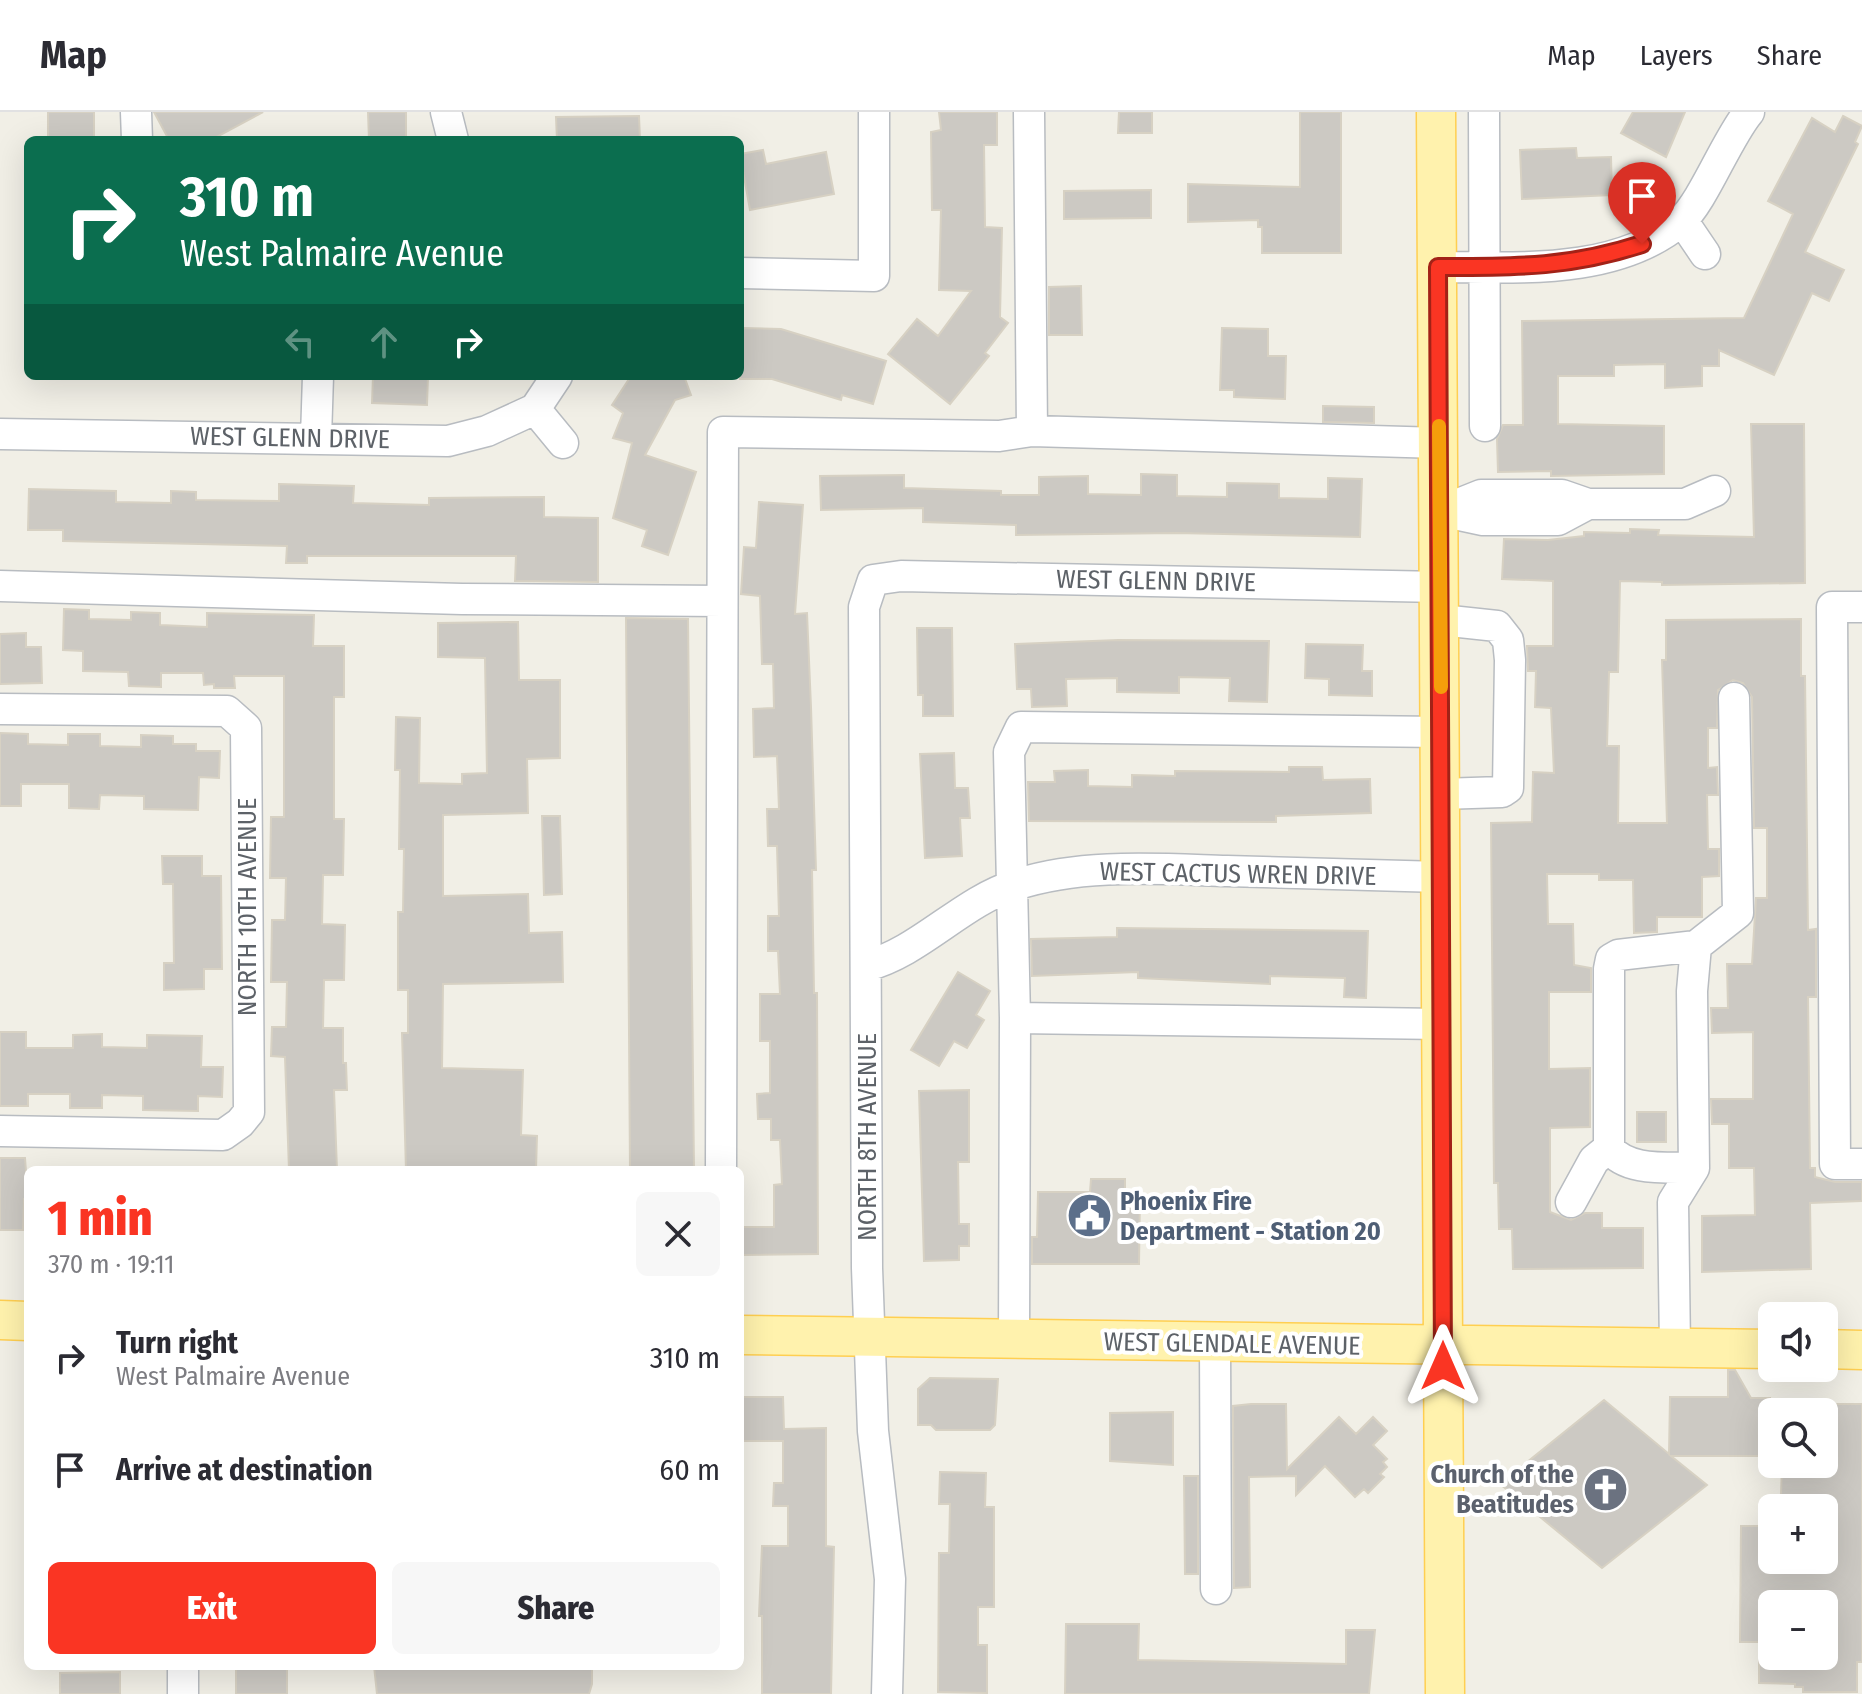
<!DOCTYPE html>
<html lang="en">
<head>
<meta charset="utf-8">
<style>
  body { margin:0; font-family:"Fira Sans Condensed",sans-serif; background:#f7f7f7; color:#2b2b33; height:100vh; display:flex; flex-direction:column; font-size:30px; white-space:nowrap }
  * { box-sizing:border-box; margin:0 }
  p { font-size:26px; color:#7c7c81 }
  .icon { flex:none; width:44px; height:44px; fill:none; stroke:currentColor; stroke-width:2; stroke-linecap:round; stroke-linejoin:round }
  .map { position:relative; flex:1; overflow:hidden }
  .details { position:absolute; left:24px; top:1054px; width:720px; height:504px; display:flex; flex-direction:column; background:#fff; border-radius:12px; box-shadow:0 8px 32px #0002 }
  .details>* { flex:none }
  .guide { position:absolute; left:24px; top:24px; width:720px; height:244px; border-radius:12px; box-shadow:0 8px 32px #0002; background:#0b6e4f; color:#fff; overflow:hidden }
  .fabs { position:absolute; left:1758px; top:1190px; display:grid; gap:16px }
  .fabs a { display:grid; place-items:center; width:80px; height:80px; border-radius:12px; background:#fff; box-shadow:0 8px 32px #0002; font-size:40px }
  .pin { position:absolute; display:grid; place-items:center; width:68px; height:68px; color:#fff; margin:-82px -34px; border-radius:50% 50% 50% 0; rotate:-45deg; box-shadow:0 0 8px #0007 }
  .pin .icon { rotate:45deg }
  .me { position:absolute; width:88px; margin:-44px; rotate:0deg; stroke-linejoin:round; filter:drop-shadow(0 0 6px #0008) }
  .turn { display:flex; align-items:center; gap:28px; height:168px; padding:0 24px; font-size:36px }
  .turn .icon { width:104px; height:104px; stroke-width:2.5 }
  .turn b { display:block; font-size:56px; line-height:68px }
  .lanes { display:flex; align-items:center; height:76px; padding:0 24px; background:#0003; justify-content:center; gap:40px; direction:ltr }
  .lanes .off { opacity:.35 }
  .round { display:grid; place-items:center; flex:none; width:84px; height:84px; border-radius:12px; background:#f7f7f7 }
  .head { display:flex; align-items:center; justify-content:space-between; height:136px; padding:0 24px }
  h1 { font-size:48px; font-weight:800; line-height:60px; color:#fa3523 }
  .cta { display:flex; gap:16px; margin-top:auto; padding:16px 24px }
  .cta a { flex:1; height:92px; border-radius:12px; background:#fa3523; color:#fff; font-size:32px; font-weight:800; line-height:92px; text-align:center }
  .cta a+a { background:#f7f7f7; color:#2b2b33 }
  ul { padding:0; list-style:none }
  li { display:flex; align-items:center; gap:24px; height:112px; padding:0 24px }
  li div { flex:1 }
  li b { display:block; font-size:30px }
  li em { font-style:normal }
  header { display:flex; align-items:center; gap:48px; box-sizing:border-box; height:112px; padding:0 40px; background:#fff; border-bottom:2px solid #e1e1e2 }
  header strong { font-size:38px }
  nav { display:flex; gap:44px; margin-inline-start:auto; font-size:28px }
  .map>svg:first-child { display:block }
  .building { fill:#ccc9c3; stroke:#d7d1c3; stroke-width:2 }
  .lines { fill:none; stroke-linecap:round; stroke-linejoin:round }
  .minor-casing { stroke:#b8bcc1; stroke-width:33 }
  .major-casing { stroke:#ffcf51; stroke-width:41 }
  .minor { stroke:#fff; stroke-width:30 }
  .major { stroke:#fff2ad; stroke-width:38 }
  .route-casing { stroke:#a22217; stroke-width:20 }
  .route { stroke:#fa3523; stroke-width:14 }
  .slow { stroke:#f59e0b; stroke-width:14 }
  .labels { text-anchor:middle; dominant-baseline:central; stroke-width:8; stroke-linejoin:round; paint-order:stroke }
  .street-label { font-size:26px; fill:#5d6268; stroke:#fff }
  .service-label { font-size:26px; font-weight:bold; fill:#4e5e75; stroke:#fff; text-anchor:start }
  .worship-label { font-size:26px; font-weight:bold; fill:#5b616d; stroke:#fff; text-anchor:end }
</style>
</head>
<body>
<header>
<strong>Map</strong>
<nav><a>Map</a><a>Layers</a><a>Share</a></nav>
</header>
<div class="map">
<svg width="1862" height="1582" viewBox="0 0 1862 1582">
  <rect width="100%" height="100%" fill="#f1efe6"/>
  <!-- building -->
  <path class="building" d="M 48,0 L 94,0 L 94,28 L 48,28 Z
    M 154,0 L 263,0 L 211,28 L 169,28 Z
    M 368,0 L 406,0 L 406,28 L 369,28 Z
    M 939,0 L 997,0 L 997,33 L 984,33 L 985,115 L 1002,116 L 1000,205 L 1008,211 L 985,241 L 989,244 L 950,292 L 888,242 L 917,207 L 938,224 L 971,179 L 939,178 L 941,98 L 932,98 L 931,20 L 941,18 Z
    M 1119,0 L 1152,0 L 1152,21 L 1118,21 Z
    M 1300,0 L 1341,0 L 1341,141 L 1262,141 L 1262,115 L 1258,115 L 1258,108 L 1188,110 L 1188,72 L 1300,75 Z
    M 1633,0 L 1685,0 L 1666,45 L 1621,21 Z
    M 639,4 L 640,28 L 557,28 L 556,5 Z
    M 1843,4 L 1862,14 L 1855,30 L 1858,32 L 1805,140 L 1844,158 L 1829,189 L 1812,181 L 1774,263 L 1719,238 L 1719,254 L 1702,254 L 1702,274 L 1665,276 L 1665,252 L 1614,253 L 1614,264 L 1558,264 L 1558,312 L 1664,314 L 1664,362 L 1551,364 L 1551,359 L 1498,360 L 1497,327 L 1503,313 L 1523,313 L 1522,209 L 1744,206 L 1793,102 L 1768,89 L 1812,6 L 1835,20 Z
    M 1576,36 L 1577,46 L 1611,45 L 1612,83 L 1522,87 L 1520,38 Z
    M 763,38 L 766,52 L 826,40 L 834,82 L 750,98 L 740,42 Z
    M 1151,78 L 1151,106 L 1064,107 L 1064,79 Z
    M 1081,174 L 1082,223 L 1049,223 L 1049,175 Z
    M 742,216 L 781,217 L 886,249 L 873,292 L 842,283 L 841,288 L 772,267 L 740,267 Z
    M 1222,216 L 1268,217 L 1268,244 L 1286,244 L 1285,287 L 1234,285 L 1234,278 L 1220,278 Z
    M 373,264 L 428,264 L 427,293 L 372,291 Z
    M 631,264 L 684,264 L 691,283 L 675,288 L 645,343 L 696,360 L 668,443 L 642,434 L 647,418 L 613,406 L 632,331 L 613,326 L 623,301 L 612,293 Z
    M 1323,294 L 1374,295 L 1374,311 L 1323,310 Z
    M 1751,312 L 1804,312 L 1805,471 L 1662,473 L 1662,470 L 1620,469 L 1618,560 L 1609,560 L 1607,634 L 1619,634 L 1618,711 L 1667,711 L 1662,548 L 1666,548 L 1666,508 L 1801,507 L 1801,564 L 1805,564 L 1808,818 L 1816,817 L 1816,885 L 1808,885 L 1810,1056 L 1815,1056 L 1815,1065 L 1835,1070 L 1862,1070 L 1862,1089 L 1810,1091 L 1811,1157 L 1702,1160 L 1702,1104 L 1755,1103 L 1754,1056 L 1729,1056 L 1729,1012 L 1712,1012 L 1711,987 L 1753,987 L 1753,920 L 1712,921 L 1711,896 L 1728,896 L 1727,852 L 1752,852 L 1756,786 L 1767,786 L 1767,716 L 1754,716 L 1752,585 L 1743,571 L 1733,568 L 1718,578 L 1717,616 L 1708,616 L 1708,656 L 1717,655 L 1718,683 L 1707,683 L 1708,737 L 1719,737 L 1719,764 L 1702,765 L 1702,805 L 1657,805 L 1657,820 L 1634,821 L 1633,768 L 1599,768 L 1599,762 L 1547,762 L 1548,812 L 1573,812 L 1574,853 L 1591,856 L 1591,880 L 1549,880 L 1549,957 L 1590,956 L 1590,1015 L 1550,1016 L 1550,1100 L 1571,1108 L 1585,1101 L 1602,1101 L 1602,1116 L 1643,1116 L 1643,1156 L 1513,1157 L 1512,1117 L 1499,1117 L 1498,1071 L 1494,1071 L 1491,711 L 1532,710 L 1533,660 L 1554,661 L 1551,596 L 1535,595 L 1536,559 L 1528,559 L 1527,534 L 1553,534 L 1553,469 L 1502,467 L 1504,427 L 1548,428 L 1584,424 L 1584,420 L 1630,421 L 1630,417 L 1659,418 L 1658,423 L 1754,425 Z
    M 1141,362 L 1177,363 L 1177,384 L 1227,385 L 1227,371 L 1279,372 L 1279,386 L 1328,387 L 1328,366 L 1362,367 L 1360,425 L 1176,421 L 1016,423 L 1016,413 L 923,410 L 923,396 L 821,398 L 820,364 L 904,363 L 904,376 L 1001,379 L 1001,383 L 1039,383 L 1039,365 L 1088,364 L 1088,382 L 1141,383 Z
    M 279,372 L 354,374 L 353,391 L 429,393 L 429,386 L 544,385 L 544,405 L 598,406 L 598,470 L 515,469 L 516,444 L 307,444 L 307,451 L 286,451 L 287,434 L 63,429 L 63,418 L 28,418 L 29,377 L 116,379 L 116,390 L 171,391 L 171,379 L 196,380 L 196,388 L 279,389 Z
    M 759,390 L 803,393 L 795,502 L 807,501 L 811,595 L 816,758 L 812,758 L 814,881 L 817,881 L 818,1142 L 742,1143 L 742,1115 L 774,1115 L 774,1073 L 782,1072 L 780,1028 L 771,1028 L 771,1007 L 758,1007 L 757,982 L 770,981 L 770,929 L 760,929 L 760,882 L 780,882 L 778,839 L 768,839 L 768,804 L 779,804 L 777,734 L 768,734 L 767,697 L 779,697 L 777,644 L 754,645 L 753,597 L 774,596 L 773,552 L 762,552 L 760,484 L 741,482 L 744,435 L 756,436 Z
    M 64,497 L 89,498 L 89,507 L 131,508 L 131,500 L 160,501 L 160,513 L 207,515 L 207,501 L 314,503 L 313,534 L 344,534 L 344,585 L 334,585 L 334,707 L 344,707 L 343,763 L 323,763 L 322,812 L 345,813 L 344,868 L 324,868 L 323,916 L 343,916 L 343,951 L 346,951 L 347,978 L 334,978 L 337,1058 L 289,1058 L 285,945 L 271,944 L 272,915 L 286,915 L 287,870 L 271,870 L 272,808 L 285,808 L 286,766 L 270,766 L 271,705 L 284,705 L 284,564 L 234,564 L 235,576 L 214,576 L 214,572 L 204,573 L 203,561 L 161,561 L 161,575 L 129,574 L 128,560 L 83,559 L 83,539 L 63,538 Z
    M 626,506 L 688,507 L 694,1058 L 630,1058 Z
    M 518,510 L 519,568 L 560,568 L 560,646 L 527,647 L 528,701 L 443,703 L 443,784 L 528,782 L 529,821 L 562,820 L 563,870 L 443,872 L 442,956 L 523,958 L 521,1023 L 537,1024 L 536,1057 L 406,1058 L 402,921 L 408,921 L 408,878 L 398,878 L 398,800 L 403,800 L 404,737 L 399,737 L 400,658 L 395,658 L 396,605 L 420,606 L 419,671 L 462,672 L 462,662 L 487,661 L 485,546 L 438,545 L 438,511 Z
    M 917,516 L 952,516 L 953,604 L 923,604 L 923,583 L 918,583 Z
    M 26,521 L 26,535 L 41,535 L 42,571 L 0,572 L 0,522 Z
    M 1118,528 L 1269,529 L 1267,590 L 1229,589 L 1230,566 L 1179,565 L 1179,581 L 1117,580 L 1117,566 L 1066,567 L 1067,594 L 1032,595 L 1031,577 L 1017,577 L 1015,532 Z
    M 1306,532 L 1363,533 L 1362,559 L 1372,559 L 1372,584 L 1329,583 L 1329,567 L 1305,566 Z
    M 0,621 L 28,622 L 28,632 L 68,633 L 68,622 L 100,622 L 100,634 L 141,635 L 141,623 L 173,624 L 173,632 L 196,632 L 196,639 L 220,639 L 219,666 L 199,665 L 198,698 L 144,697 L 144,684 L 100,683 L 99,697 L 69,696 L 69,672 L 21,672 L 21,694 L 0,694 Z
    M 954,641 L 955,676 L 968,676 L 970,706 L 960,706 L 962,744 L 925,746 L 920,642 Z
    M 1289,655 L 1322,655 L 1323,668 L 1370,667 L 1371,701 L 1276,704 L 1276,710 L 1029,709 L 1028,670 L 1055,670 L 1054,659 L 1088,658 L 1088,674 L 1132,675 L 1132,663 L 1175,664 L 1175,659 L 1289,660 Z
    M 542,704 L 560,704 L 562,782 L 544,783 Z
    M 162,744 L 202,744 L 202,764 L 221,764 L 222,857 L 204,857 L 204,877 L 164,878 L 164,851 L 174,851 L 173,772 L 163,772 Z
    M 1117,816 L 1368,819 L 1366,886 L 1344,885 L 1345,866 L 1270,864 L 1270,872 L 1138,866 L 1138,860 L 1032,864 L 1031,827 L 1117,825 Z
    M 958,860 L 990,879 L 976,903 L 984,908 L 967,936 L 954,929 L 939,954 L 911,938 Z
    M 0,920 L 26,920 L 26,936 L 73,936 L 73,923 L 102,922 L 102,935 L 147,936 L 147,923 L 202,924 L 201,955 L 223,955 L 222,985 L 198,984 L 198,999 L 143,998 L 143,984 L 102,983 L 102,996 L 70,996 L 70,982 L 28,982 L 28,994 L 0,994 Z
    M 969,978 L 969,1050 L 958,1050 L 959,1112 L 969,1112 L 969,1134 L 959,1134 L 959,1148 L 924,1149 L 919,979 Z
    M 1637,1000 L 1666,1000 L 1666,1030 L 1637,1030 Z
    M 0,1046 L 25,1046 L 28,1087 L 24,1087 L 23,1118 L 0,1118 Z
    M 1091,1067 L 1125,1067 L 1125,1082 L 1140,1082 L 1139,1152 L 1032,1152 L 1032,1125 L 1037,1125 L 1038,1080 L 1090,1080 Z
    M 1728,1258 L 1735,1258 L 1751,1286 L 1770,1286 L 1772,1344 L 1671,1344 L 1707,1373 L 1602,1456 L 1500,1372 L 1604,1288 L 1669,1342 L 1670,1285 L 1728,1285 Z
    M 930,1266 L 998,1267 L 995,1313 L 990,1318 L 936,1318 L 931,1313 L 918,1313 L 918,1277 Z
    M 740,1285 L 783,1285 L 784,1317 L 826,1316 L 826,1434 L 834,1435 L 831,1582 L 762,1582 L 762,1504 L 759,1504 L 762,1434 L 788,1434 L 788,1394 L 773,1394 L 774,1371 L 783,1371 L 783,1329 L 740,1329 Z
    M 1251,1292 L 1286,1292 L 1287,1357 L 1339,1305 L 1356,1322 L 1373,1305 L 1387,1319 L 1373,1333 L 1387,1347 L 1383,1350 L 1387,1355 L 1380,1362 L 1384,1365 L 1368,1381 L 1364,1377 L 1355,1385 L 1325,1354 L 1296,1383 L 1296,1364 L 1249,1365 L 1250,1475 L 1234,1476 L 1233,1294 Z
    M 1824,1292 L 1862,1292 L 1862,1550 L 1857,1550 L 1857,1580 L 1803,1580 L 1803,1575 L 1795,1575 L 1795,1572 L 1759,1571 L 1759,1544 L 1824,1544 L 1824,1492 L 1772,1492 L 1772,1530 L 1740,1530 L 1741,1414 L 1772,1414 L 1772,1448 L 1824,1448 L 1824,1384 L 1781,1383 L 1782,1352 L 1824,1352 Z
    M 1173,1300 L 1173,1353 L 1110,1349 L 1110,1301 Z
    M 940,1360 L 986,1361 L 985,1395 L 994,1395 L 994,1495 L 978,1495 L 978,1533 L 987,1533 L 987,1581 L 938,1580 L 939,1441 L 949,1441 L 950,1392 L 939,1392 Z
    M 1184,1364 L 1198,1364 L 1198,1462 L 1185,1462 Z
    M 1066,1512 L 1139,1512 L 1138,1548 L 1346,1552 L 1346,1518 L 1375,1518 L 1369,1582 L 1065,1582 Z
    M 236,1554 L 287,1554 L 287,1582 L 236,1582 Z
    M 374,1554 L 592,1554 L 592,1572 L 589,1582 L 377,1582 Z
    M 120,1560 L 120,1582 L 60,1582 L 60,1561 Z"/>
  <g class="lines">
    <defs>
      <path id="minor" d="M 136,0 L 137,28
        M 446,0 L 453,28
        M 1029,0 L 1032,319 L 1440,331
        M 1484,0 L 1485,314
        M 1682,108 L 1705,142
        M 1438,155 C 1517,155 1616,164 1681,109 C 1703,90 1727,26 1749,0
        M 740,161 L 874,164 L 874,0
        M 535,297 L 563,331
        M 0,322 L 448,329 L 487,319 L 535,297 L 557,264
        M 316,326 L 318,264
        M 1441,399 L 1481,383 L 1562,383 L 1588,392 L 1685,392 L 1715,379
        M 1441,399 L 1483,408 L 1558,408 L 1588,392
        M 0,474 L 462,487 L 722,489
        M 1862,495 L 1832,495 L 1835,1052 L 1862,1052
        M 1441,508 L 1497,514 L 1508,528 L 1510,548 L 1508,676 L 1502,680 L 1441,682
        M 0,597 L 227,599 L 246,616 L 249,1000 L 240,1011 L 223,1023 L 0,1019
        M 866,854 C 920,840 961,790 1015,773 C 1081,751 1159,757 1227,759 C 1298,761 1369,763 1441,765
        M 1015,906 L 1441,912
        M 1694,1056 C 1667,1055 1627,1060 1609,1036 L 1609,857 L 1611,847 L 1618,843 L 1696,834
        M 721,1058 L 723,320 L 999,324 L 1032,319
        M 1571,1090 L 1594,1048 L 1609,1036
        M 1014,1229 L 1015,906 L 1009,640 L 1021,615 L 1442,620
        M 1215,1231 L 1216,1477
        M 1675,1236 L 1673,1090 L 1694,1056 L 1692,879 L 1696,834 L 1738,801 L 1734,586
        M 183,1582 L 183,1554
        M 887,1582 L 890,1467 L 873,1319 L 867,1156 L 864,495 L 873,468 L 901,464 L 1440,475"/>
      <path id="major" d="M 1436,0 L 1445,1582
        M 0,1208 L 28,1209
        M 740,1223 L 1772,1237
        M 1824,1237 L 1862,1238"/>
    </defs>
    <!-- minor casing -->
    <use href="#minor" class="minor-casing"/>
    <!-- major casing -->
    <use href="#major" class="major-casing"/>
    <!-- minor -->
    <use href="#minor" class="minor"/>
    <!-- major -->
    <use href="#major" class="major"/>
  </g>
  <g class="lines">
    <defs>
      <path id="route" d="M 1443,1254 L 1438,155 C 1514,155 1569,156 1642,132"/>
    </defs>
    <!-- route casing -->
    <use href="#route" class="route-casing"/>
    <!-- route -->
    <use href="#route" class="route"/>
    <!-- slow -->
    <path class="slow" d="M 1439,314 L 1441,575"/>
  </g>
  <!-- icons -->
  <defs>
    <symbol id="civic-disc" viewBox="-11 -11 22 22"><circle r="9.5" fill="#5c6f8a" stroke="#fff"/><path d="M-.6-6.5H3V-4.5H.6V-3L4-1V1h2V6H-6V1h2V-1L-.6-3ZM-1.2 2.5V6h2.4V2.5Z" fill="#fff"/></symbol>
    <symbol id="church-disc" viewBox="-11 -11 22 22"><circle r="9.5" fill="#6b7280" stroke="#fff"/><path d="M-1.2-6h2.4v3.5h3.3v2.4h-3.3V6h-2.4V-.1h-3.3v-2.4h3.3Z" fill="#fff"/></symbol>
  </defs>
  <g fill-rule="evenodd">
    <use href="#civic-disc" x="1064" y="1078" width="51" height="51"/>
    <use href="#church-disc" x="1580" y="1352" width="51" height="51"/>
  </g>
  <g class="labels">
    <!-- street labels -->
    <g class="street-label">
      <text transform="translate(290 326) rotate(1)">WEST GLENN DRIVE</text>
      <text transform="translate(1156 469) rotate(1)">WEST GLENN DRIVE</text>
      <text transform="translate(1238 762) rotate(1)">WEST CACTUS WREN DRIVE</text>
      <text transform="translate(247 795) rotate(-90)">NORTH 10TH AVENUE</text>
      <text transform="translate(867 1025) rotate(-90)">NORTH 8TH AVENUE</text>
      <text transform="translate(1232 1232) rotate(1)">WEST GLENDALE AVENUE</text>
    </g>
    <!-- service labels -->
    <g class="service-label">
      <text x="1120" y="1089">Phoenix Fire<tspan x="1120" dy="30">Department - Station 20</tspan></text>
    </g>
    <!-- worship labels -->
    <g class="worship-label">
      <text x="1574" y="1362">Church of the<tspan x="1574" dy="30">Beatitudes</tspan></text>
    </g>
  </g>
</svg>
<div class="fabs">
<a><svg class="icon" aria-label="sound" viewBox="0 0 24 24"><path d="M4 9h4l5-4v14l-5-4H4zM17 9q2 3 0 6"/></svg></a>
<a><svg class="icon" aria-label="search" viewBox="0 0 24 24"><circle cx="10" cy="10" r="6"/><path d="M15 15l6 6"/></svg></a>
<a>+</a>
<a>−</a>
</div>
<div class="pin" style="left:1642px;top:132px;background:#d93025"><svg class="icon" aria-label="arrive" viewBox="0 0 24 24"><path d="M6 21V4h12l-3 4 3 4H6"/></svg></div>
<svg class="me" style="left:1443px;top:1254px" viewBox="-20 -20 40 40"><path d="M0-17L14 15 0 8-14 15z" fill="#fa3523" stroke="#fff" stroke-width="4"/></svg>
<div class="guide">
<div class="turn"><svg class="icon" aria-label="right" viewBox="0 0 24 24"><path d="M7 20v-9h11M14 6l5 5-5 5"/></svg><div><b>310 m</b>West Palmaire Avenue</div></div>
<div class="lanes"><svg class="icon off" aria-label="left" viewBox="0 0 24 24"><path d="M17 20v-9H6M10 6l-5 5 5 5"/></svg><svg class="icon off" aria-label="ahead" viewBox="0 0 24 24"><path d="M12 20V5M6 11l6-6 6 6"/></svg><svg class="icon" aria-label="right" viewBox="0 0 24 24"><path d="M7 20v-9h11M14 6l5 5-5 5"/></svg></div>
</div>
<section class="details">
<div class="head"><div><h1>1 min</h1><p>370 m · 19:11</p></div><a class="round"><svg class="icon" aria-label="close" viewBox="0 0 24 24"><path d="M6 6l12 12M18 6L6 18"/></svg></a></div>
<ul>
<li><svg class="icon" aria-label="right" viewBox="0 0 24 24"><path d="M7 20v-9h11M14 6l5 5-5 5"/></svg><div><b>Turn right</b><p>West Palmaire Avenue</p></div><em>310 m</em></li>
<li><svg class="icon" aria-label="arrive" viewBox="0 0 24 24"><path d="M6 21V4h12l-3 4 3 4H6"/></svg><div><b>Arrive at destination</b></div><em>60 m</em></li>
</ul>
<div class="cta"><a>Exit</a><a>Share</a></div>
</section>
</div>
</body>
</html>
